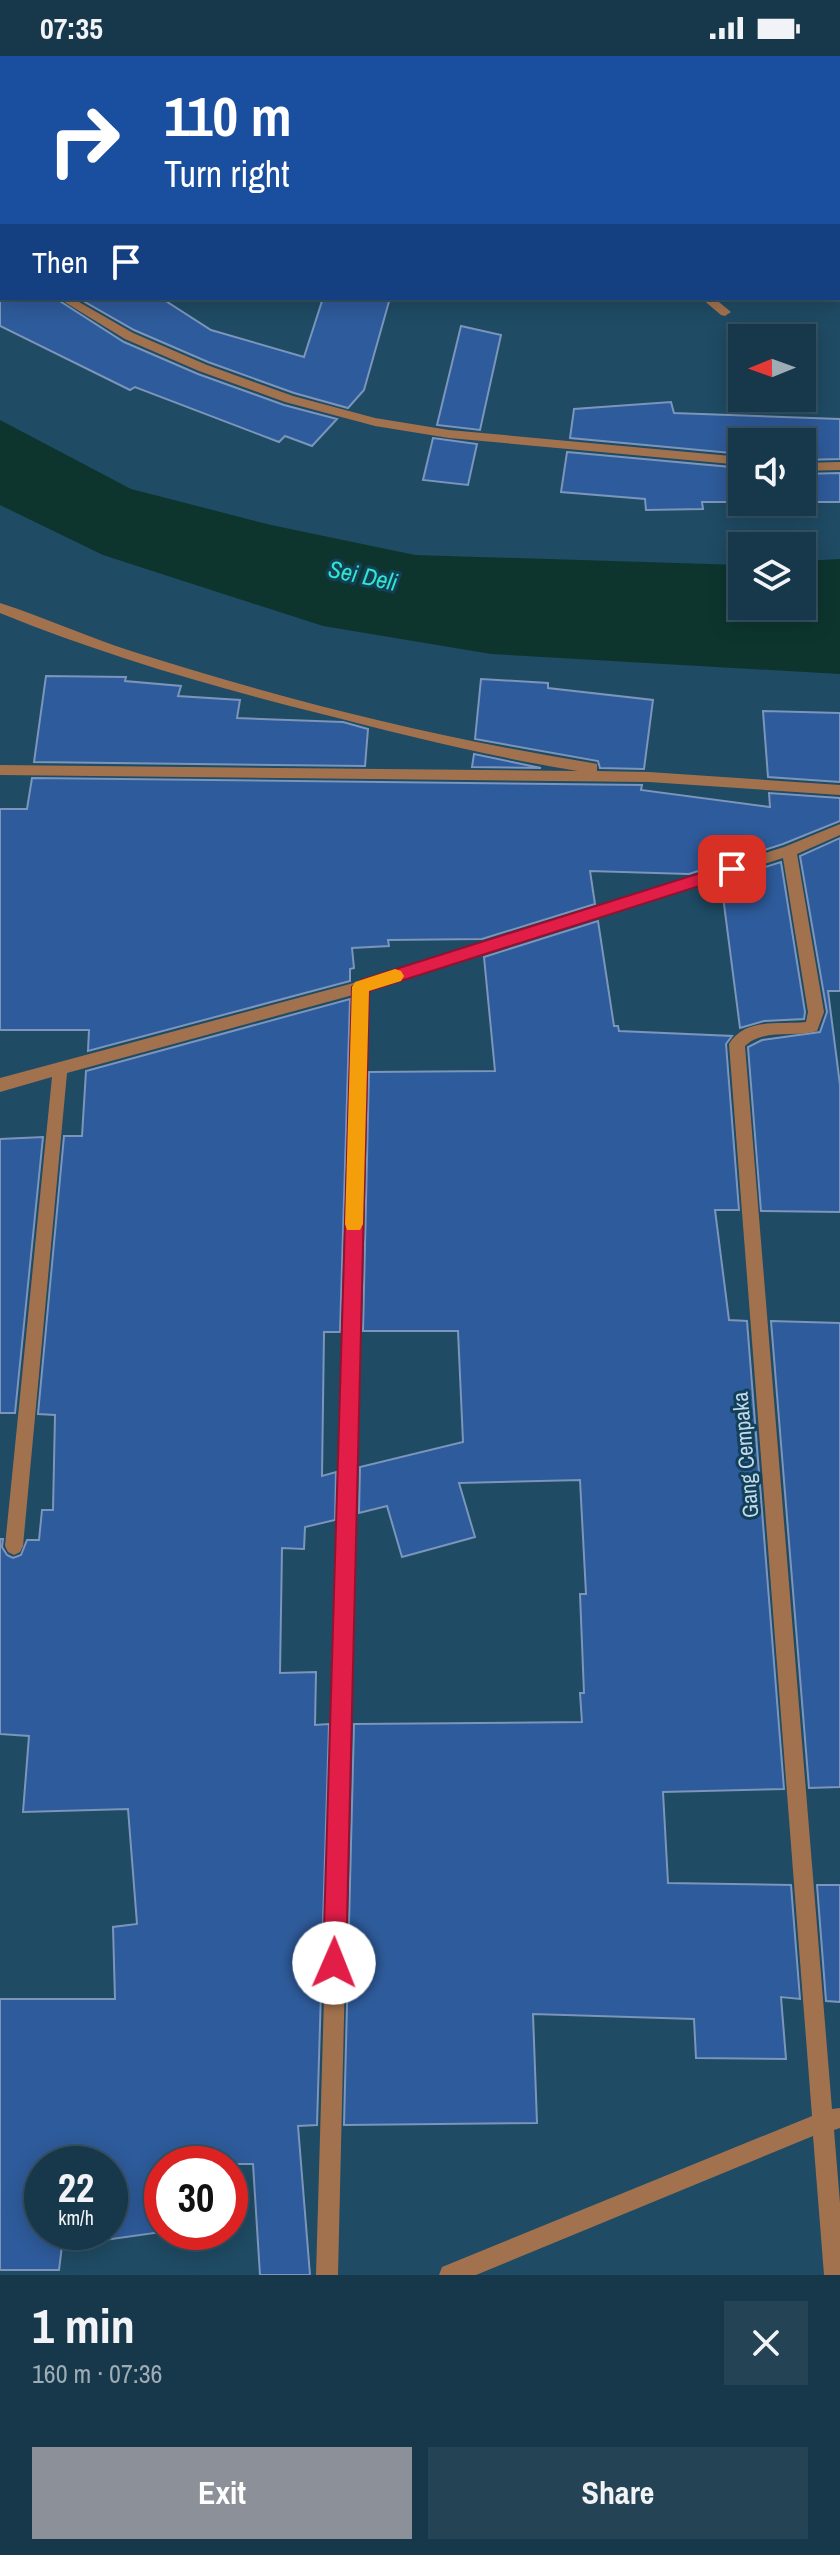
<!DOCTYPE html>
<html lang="en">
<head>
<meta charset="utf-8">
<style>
  body { margin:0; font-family:"Archivo Narrow",sans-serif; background:#244355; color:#f1f3f6; height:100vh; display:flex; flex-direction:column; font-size:30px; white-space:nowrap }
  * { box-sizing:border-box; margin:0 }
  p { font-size:26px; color:#9eacb5 }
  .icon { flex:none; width:44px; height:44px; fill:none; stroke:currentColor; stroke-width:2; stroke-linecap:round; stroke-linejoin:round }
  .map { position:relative; height:2219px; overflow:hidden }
  .panel { display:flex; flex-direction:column; background:#17384b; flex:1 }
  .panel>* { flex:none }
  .banner { position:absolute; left:0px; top:0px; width:840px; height:244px; box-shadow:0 4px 20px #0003,0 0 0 2px #365263; background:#1a4fa0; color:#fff; overflow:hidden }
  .needle { width:52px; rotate:269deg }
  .fabs { position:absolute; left:728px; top:268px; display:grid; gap:16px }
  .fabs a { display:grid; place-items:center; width:88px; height:88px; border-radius:0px; background:#17384b; box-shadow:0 4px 20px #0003,0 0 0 2px #365263; font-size:40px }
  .speed { position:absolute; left:24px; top:2090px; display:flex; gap:16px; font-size:40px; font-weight:700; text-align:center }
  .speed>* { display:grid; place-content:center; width:104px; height:104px; border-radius:50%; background:#17384b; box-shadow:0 4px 20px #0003,0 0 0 2px #365263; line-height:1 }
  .speed small { font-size:20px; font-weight:400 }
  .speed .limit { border:12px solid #d22; background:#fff; color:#111 }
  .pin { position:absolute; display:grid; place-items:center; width:68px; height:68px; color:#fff; margin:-34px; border-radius:16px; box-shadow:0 4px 12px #0006 }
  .me { position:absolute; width:88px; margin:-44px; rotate:1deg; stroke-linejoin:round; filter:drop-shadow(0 0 6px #0008) }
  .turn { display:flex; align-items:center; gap:28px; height:168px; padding:0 32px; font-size:36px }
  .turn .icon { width:104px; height:104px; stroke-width:2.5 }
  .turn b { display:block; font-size:56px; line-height:68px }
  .then { display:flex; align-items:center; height:76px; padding:0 32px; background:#0003; gap:16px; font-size:30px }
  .round { display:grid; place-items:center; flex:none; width:84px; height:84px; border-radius:0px; background:#244355 }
  .overview { display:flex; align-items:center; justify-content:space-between; height:136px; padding:0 32px }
  h1 { font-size:48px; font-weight:700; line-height:60px }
  .action { display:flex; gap:16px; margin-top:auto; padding:16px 32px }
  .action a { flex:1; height:92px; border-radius:0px; background:#8c9099; color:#fff; font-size:32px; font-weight:700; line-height:92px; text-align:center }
  .action a+a { background:#244355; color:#f1f3f6 }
  .status { display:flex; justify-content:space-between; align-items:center; height:56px; padding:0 40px; background:#17384b; direction:ltr }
  .status svg { height:22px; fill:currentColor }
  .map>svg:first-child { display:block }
  .water { fill:#0d352e }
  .building { fill:#2e5b9b; stroke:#7b95bb; stroke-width:2; fill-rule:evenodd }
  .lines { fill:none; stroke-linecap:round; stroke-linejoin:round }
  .minor { fill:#a2724e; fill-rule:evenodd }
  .route { fill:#e11d48; stroke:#92132f; stroke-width:2 }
  .slow { fill:#f59e0b }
  .labels { text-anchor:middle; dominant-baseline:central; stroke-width:6; stroke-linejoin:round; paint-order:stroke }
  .street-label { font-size:22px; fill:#c3d9e9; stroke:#134059 }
  .water-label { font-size:24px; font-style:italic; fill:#30e8c9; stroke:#134059 }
</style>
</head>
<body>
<div class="status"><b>07:35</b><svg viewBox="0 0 49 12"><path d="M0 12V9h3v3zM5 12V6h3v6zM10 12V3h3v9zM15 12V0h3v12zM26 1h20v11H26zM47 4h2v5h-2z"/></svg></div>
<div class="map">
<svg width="840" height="2219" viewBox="0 0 840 2219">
  <rect width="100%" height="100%" fill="#1f4b64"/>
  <!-- water -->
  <path class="water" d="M 0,364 L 131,433 L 271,469 L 415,499 L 742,509 L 742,550 L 802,550 L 802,505 L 840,503 L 840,618 L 491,598 L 323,570 L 103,499 L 0,449 Z"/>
  <!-- building -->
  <path class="building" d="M 0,242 L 55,242 L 124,286 L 198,318 L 284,349 L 337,363 L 312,390 L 285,380 L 279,386 L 135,331 L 130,334 L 0,270 Z
    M 78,242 L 161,242 L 211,274 L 304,301 L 323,242 L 390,242 L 364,334 L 348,352 L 294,337 L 208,306 L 134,274 Z
    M 461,270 L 501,279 L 480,374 L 437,369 Z
    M 671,346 L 674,357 L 840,363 L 840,403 L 802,404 L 802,386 L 742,386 L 742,398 L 570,382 L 574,353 Z
    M 433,382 L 477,388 L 468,429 L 423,424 Z
    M 567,396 L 742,412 L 742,446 L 788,446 L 702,446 L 703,453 L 646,454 L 645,443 L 561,436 Z
    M 840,417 L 840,446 L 802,446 L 802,418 Z
    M 46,620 L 126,621 L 125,625 L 181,630 L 178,640 L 240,644 L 237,662 L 343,666 L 368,673 L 365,710 L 34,706 Z
    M 481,623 L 548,627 L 548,632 L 653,644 L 644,713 L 600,712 L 598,705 L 475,683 Z
    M 763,655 L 840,657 L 840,726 L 768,721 Z
    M 474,698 L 512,706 L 541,712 L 472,711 Z
    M 32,722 L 642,729 L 641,734 L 770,751 L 769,737 L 840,742 L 840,765 L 783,788 L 689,818 L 590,815 L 595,848 L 482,883 L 388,884 L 389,890 L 352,892 L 354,912 L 350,913 L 350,925 L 88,995 L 89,974 L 0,974 L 0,753 L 27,753 Z
    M 840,782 L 840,935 L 828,935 L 840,1029 L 840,1156 L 761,1155 L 748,991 L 762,984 L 820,976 L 827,956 L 800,800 Z
    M 781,806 L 805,956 L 804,963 L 764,965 L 740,972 L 721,825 Z
    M 598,865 L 614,970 L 618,970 L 619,975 L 732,980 L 726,988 L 739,1154 L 715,1154 L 729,1264 L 747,1265 L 784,1733 L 663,1736 L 668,1827 L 791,1829 L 800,1943 L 781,1941 L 786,2003 L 696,2002 L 694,1963 L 533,1958 L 537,2067 L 344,2069 L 354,1668 L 582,1666 L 580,1637 L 584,1637 L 580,1538 L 586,1538 L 580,1424 L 459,1427 L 475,1481 L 402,1501 L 387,1450 L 359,1457 L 360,1411 L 463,1386 L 458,1275 L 363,1275 L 369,1016 L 495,1015 L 484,901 Z
    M 350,943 L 340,1276 L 324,1276 L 322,1420 L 336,1416 L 335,1464 L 305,1471 L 304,1493 L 282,1492 L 280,1617 L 316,1616 L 315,1669 L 329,1668 L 317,2069 L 298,2070 L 310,2219 L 260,2219 L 253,2108 L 162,2108 L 162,2176 L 62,2190 L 59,2214 L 0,2214 L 0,1943 L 115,1943 L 113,1871 L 137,1868 L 128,1753 L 23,1756 L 29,1680 L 0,1678 L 0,1483 L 3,1483 L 2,1491 L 7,1499 L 13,1502 L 21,1499 L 27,1484 L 39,1484 L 42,1454 L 53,1454 L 55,1359 L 38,1358 L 64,1080 L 82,1080 L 86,1015 ZM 42,2108 L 110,2108 L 110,2176 L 42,2176 Z
    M 43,1081 L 15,1357 L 0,1357 L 0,1083 Z
    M 771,1265 L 840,1267 L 840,1731 L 809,1732 Z
    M 817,1829 L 840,1829 L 840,1946 L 826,1945 Z"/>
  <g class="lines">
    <!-- minor -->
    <path class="minor" d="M 838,85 L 840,85 L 840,91 L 838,91 Z
      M 0,201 L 2,201 L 2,208 L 0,208 Z
      M 58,242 L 72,242 L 133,277 L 207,309 L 293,340 L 375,362 L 449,374 L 742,401 L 742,409 L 449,382 L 375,370 L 285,346 L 199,315 L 125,283 Z
      M 701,242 L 714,242 L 731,256 L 725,260 L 721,259 Z
      M 840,406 L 840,414 L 802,415 L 802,407 Z
      M 0,547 C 44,561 87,581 131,595 C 281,643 437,682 592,707 L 597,708 L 597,715 L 649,716 L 840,729 L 840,739 L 649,726 L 0,719 L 0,709 L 578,715 C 491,701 404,679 318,657 C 210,630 103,599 0,557 Z
      M 840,768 L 840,779 L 797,798 L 824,956 L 817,975 C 795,982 763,972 745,990 L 832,2053 L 840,2052 L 840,2072 L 834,2074 L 840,2147 L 840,2219 L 824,2219 L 813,2080 L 476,2219 L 439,2219 L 442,2211 L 812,2060 L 729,988 C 745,961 780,969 806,966 L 808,956 L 783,802 L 368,935 L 338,2219 L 316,2219 L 353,939 L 67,1017 L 23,1490 L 20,1496 L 14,1499 L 8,1496 L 5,1490 L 52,1021 L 0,1036 L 0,1022 L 361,925 L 784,791 Z"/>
  </g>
  <!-- route -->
  <path class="route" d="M 732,807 L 740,813 L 737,818 L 369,935 L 346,1907 L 343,1915 L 334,1918 L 326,1915 L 323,1907 L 352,931 L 361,924 Z"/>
  <!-- slow -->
  <path class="slow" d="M 395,913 L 401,915 L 404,920 L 401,925 L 369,935 L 363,1168 L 360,1174 L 347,1174 L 345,1168 L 352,931 L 355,926 Z"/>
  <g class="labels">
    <!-- street labels -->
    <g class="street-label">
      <text transform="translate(745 1399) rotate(-95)">Gang Cempaka</text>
    </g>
    <!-- water labels -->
    <g class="water-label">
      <text transform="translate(363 519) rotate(12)">Sei Deli</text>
    </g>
  </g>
</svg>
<div class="fabs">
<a><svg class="needle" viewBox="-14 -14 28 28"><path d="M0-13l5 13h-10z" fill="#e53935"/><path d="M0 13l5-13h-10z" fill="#9eacb5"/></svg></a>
<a><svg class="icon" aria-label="sound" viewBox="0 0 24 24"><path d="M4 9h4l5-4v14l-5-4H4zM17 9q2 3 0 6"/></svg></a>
<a><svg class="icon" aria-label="layers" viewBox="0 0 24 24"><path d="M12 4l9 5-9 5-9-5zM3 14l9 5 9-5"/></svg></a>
</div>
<div class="speed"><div>22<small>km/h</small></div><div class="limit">30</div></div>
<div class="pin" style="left:732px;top:813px;background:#d93025"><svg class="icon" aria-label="arrive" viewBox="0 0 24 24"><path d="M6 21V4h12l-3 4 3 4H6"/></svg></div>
<svg class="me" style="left:334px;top:1907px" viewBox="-20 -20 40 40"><circle r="19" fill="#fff"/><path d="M0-13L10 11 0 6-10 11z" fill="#e11d48"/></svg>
<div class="banner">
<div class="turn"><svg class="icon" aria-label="right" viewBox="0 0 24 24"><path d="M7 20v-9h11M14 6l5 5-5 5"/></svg><div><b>110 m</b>Turn right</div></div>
<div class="then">Then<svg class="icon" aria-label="arrive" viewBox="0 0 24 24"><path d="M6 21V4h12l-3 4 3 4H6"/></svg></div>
</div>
</div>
<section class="panel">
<div class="overview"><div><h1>1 min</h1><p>160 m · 07:36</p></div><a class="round"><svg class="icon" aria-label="close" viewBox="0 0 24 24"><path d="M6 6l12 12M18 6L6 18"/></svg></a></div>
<div class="action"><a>Exit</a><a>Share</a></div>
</section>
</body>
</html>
